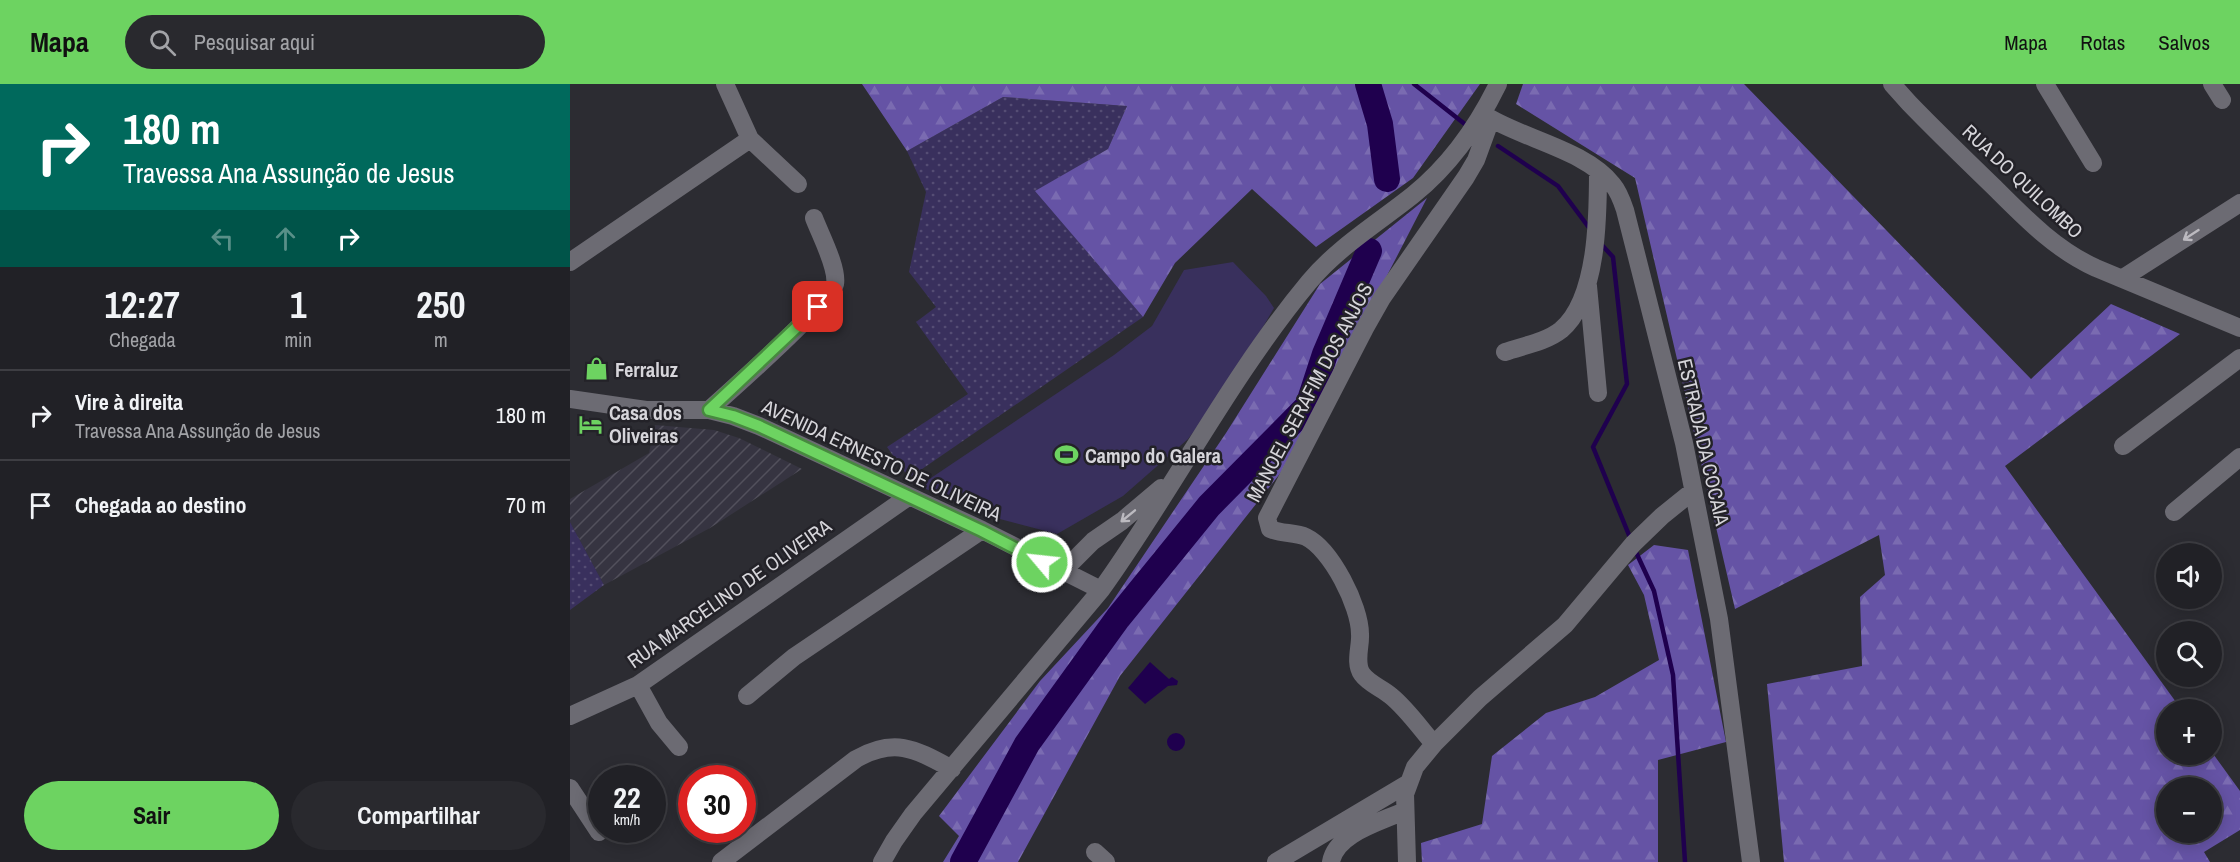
<!DOCTYPE html>
<html lang="pt">
<head>
<meta charset="utf-8">
<style>
  body { margin:0; font-family:"Archivo Narrow",sans-serif; background:#29292e; color:#f1f3f6; height:100vh; display:flex; flex-direction:column; font-size:22px; white-space:nowrap }
  * { box-sizing:border-box; margin:0 }
  p { font-size:20px; color:#a2a3a7 }
  .icon { flex:none; width:33px; height:33px; fill:none; stroke:currentColor; stroke-width:2; stroke-linecap:round; stroke-linejoin:round }
  .map { position:relative; flex:1; overflow:hidden }
  .panel { display:flex; flex-direction:column; background:#212126; width:570px }
  .panel>* { flex:none }
  .top-card { background:#00695c; color:#fff; overflow:hidden }
  .fabs { position:absolute; left:1586px; top:459px; display:grid; gap:12px }
  .fabs a { display:grid; place-items:center; width:66px; height:66px; border-radius:50%; background:#212126; box-shadow:0 3px 15px #0003,0 0 0 2px #3e3e43; font-size:30px }
  .speed { position:absolute; left:18px; top:681px; display:flex; gap:12px; font-size:30px; font-weight:700; text-align:center }
  .speed>* { display:grid; place-content:center; width:78px; height:78px; border-radius:50%; background:#212126; box-shadow:0 3px 15px #0003,0 0 0 2px #3e3e43; line-height:1 }
  .speed small { font-size:15px; font-weight:400 }
  .speed .limit { border:9px solid #d22; background:#fff; color:#111 }
  .pin { position:absolute; display:grid; place-items:center; width:51px; height:51px; color:#fff; margin:-26px; border-radius:12px; box-shadow:0 3px 9px #0006 }
  .me { position:absolute; width:66px; margin:-33px; rotate:298deg; stroke-linejoin:round; filter:drop-shadow(0 0 4px #0008) }
  .turn { display:flex; align-items:center; gap:21px; height:126px; padding:0 24px; font-size:27px }
  .turn .icon { width:78px; height:78px; stroke-width:2.5 }
  .turn b { display:block; font-size:42px; line-height:51px }
  .lanes { display:flex; align-items:center; height:57px; padding:0 24px; background:#0003; justify-content:center; gap:30px; direction:ltr }
  .lanes .off { opacity:.35 }
  .eta { display:flex; justify-content:space-evenly; align-items:center; height:102px; text-align:center }
  .eta b { font-size:36px; font-weight:700; line-height:42px }
  .cta { display:flex; gap:12px; margin-top:auto; padding:12px 24px }
  .cta a { flex:1; height:69px; border-radius:36px; background:#6dd361; color:#111; font-size:24px; font-weight:700; line-height:69px; text-align:center }
  .cta a+a { background:#29292e; color:#f1f3f6 }
  ul { padding:0; list-style:none }
  li { display:flex; align-items:center; gap:18px; height:90px; padding:0 24px; border-top:2px solid #3e3e43 }
  li div { flex:1 }
  li b { display:block; font-size:22px }
  li em { font-style:normal }
  header { display:flex; align-items:center; gap:36px; box-sizing:border-box; height:84px; padding:0 30px; background:#6dd361; color:#111 }
  header strong { font-size:28px }
  nav { display:flex; gap:33px; margin-inline-start:auto; font-size:21px }
  .search { width:420px; height:54px; background:#29292e; display:flex; align-items:center; gap:15px; box-sizing:border-box; padding:0 21px; border-radius:33px; color:#a2a3a7; font-size:22px }
  main { display:flex; flex:1; min-height:0 }
  .map>svg:first-child { display:block }
  .industrial { fill:url(#industrial-furrows) }
  .grass { fill:url(#grass-dots) }
  .forest { fill:url(#forest-firs); fill-rule:evenodd }
  .pitch { fill:#39305d }
  .water { fill:#1f004e }
  .lines { fill:none; stroke-linecap:round; stroke-linejoin:round }
  .stream { stroke:#1f004e; stroke-width:4.5 }
  .river { stroke:#1f004e; stroke-width:26 }
  .minor { stroke:#6c6b73; stroke-width:18 }
  .oneway { stroke:#bcbac0 }
  .route-casing { stroke:#47893f; stroke-width:15 }
  .route { stroke:#6dd361; stroke-width:10 }
  .labels { text-anchor:middle; dominant-baseline:central; stroke-width:5; stroke-linejoin:round; paint-order:stroke }
  .street-label { font-size:20px; fill:#d6d5da; stroke:#232228 }
  .poi-label { font-size:20px; font-weight:bold; fill:#d6d5da; stroke:#232228; text-anchor:start }
</style>
</head>
<body>
<header>
<strong>Mapa</strong>
<div class="search"><svg class="icon" aria-label="search" viewBox="0 0 24 24"><circle cx="10" cy="10" r="6"/><path d="M15 15l6 6"/></svg>Pesquisar aqui</div>
<nav><a>Mapa</a><a>Rotas</a><a>Salvos</a></nav>
</header>
<main>
<section class="panel">
<div class="top-card">
<div class="turn"><svg class="icon" aria-label="right" viewBox="0 0 24 24"><path d="M7 20v-9h11M14 6l5 5-5 5"/></svg><div><b>180 m</b>Travessa Ana Assunção de Jesus</div></div>
<div class="lanes"><svg class="icon off" aria-label="left" viewBox="0 0 24 24"><path d="M17 20v-9H6M10 6l-5 5 5 5"/></svg><svg class="icon off" aria-label="ahead" viewBox="0 0 24 24"><path d="M12 20V5M6 11l6-6 6 6"/></svg><svg class="icon" aria-label="right" viewBox="0 0 24 24"><path d="M7 20v-9h11M14 6l5 5-5 5"/></svg></div>
</div>
<div class="eta">
<div><b>12:27</b><p>Chegada</p></div>
<div><b>1</b><p>min</p></div>
<div><b>250</b><p>m</p></div>
</div>
<ul>
<li><svg class="icon" aria-label="right" viewBox="0 0 24 24"><path d="M7 20v-9h11M14 6l5 5-5 5"/></svg><div><b>Vire à direita</b><p>Travessa Ana Assunção de Jesus</p></div><em>180 m</em></li>
<li><svg class="icon" aria-label="arrive" viewBox="0 0 24 24"><path d="M6 21V4h12l-3 4 3 4H6"/></svg><div><b>Chegada ao destino</b></div><em>70 m</em></li>
</ul>
<div class="cta"><a>Sair</a><a>Compartilhar</a></div>
</section>
<div class="map">
<svg width="1670" height="778" viewBox="0 0 1670 778">
  <defs>
    <pattern id="industrial-furrows" width="10" height="10" patternUnits="userSpaceOnUse" patternTransform="scale(1.5)"><rect width="10" height="10" fill="#363441"/><path d="M-1 1l2-2M0 10L10 0M9 11l2-2" fill="none" stroke="#52505c"/></pattern>
    <pattern id="grass-dots" width="8" height="8" patternUnits="userSpaceOnUse" patternTransform="scale(1.5)"><rect width="8" height="8" fill="#39305d"/><path d="M2 2h.1M6 6h.1" fill="none" stroke="#554d74" stroke-width="1.8" stroke-linecap="round"/></pattern>
    <pattern id="forest-firs" width="22" height="20" patternUnits="userSpaceOnUse" patternTransform="scale(1.5)"><rect width="22" height="20" fill="#6553a5"/><path d="M5 1l3.5 6h-7zM16 11l3.5 6h-7z" fill="#7a6bb1"/></pattern>
  </defs>
  <rect width="100%" height="100%" fill="#2c2c32"/>
  <!-- industrial -->
  <path class="industrial" d="M 85,341 L 144,346 L 169,354 L 232,385 L 140,444 L 34,501 L 0,438 L 0,415 L 79,369 Z"/>
  <!-- grass -->
  <path class="grass" d="M 433,13 L 557,22 L 538,65 L 466,107 L 573,233 L 339,394 L 317,363 L 398,310 L 346,238 L 366,223 L 339,188 L 356,108 L 337,67 Z
    M 0,438 L 34,501 L 0,526 Z"/>
  <!-- forest -->
  <path class="forest" d="M 292,0 L 910,0 L 843,94 L 746,163 L 682,105 L 605,179 L 573,233 L 465,107 L 538,65 L 557,22 L 433,13 L 337,67 Z
    M 953,0 L 1174,0 L 1461,295 L 1541,220 L 1610,250 L 1435,382 L 1611,625 L 1596,626 L 1596,670 L 1641,670 L 1641,667 L 1670,707 L 1670,746 L 1634,768 L 1640,778 L 1214,778 L 1197,600 L 1292,582 L 1290,513 L 1315,491 L 1309,451 L 1165,525 L 1065,94 L 946,20 ZM 1596,704 L 1641,704 L 1641,748 L 1596,748 Z
    M 857,114 L 724,372 L 550,592 L 448,778 L 373,778 L 389,752 L 369,732 L 470,597 L 538,524 L 656,349 L 750,200 Z
    M 1084,461 L 1118,466 L 1156,658 L 1088,676 L 1088,778 L 852,778 L 851,759 L 912,740 L 922,672 L 976,629 L 1025,613 L 1089,576 L 1074,511 L 1058,481 Z"/>
  <!-- pitch -->
  <path class="pitch" d="M 663,178 L 696,212 L 704,224 L 657,304 L 618,355 L 553,412 L 487,450 L 422,433 L 349,402 L 544,271 L 582,242 L 614,186 Z"/>
  <!-- water -->
  <path class="water" d="M 580,578 L 599,595 L 602,593 L 608,597 L 607,601 L 598,602 L 575,620 L 558,604 Z
    M597 658a9 9 0 1 1 18 0a9 9 0 1 1-18 0Z"/>
  <g class="lines">
    <!-- stream -->
    <path class="stream" d="M 844,0 L 896,41
      M 928,62 L 988,102 L 1020,145
      M 1030,159 L 1043,173 L 1057,300 L 1023,363 L 1061,456
      M 1065,466 L 1084,507 L 1103,591 L 1115,778"/>
    <!-- river -->
    <path class="river" d="M 798,0 L 810,40 L 817,95
      M 393,778 L 457,660 L 548,534 L 639,422 L 738,322 L 755,270 L 799,167"/>
    <!-- minor -->
    <path class="minor" d="M 155,0 L 180,55 L 228,100
      M 1322,0 L 1339,19 C 1367,48 1396,76 1425,104 C 1456,135 1486,166 1526,184 L 1670,244
      M 1475,0 L 1523,79
      M 1642,0 L 1652,16
      M 913,30 C 951,55 1015,65 1043,101 C 1049,108 1052,117 1055,126 L 1114,359 L 1149,535 L 1181,778
      M 0,178 L 180,55
      M 1553,194 L 1670,119
      M 1018,202 L 1028,309
      M 935,268 C 952,262 976,258 991,246 C 1028,215 1028,131 1028,87
      M 0,315 L 76,326 L 139,326 L 163,332 L 189,342 L 412,446 L 531,506
      M 139,326 C 158,309 263,216 265,200 C 268,184 250,150 244,134
      M 1553,362 L 1670,274
      M 1604,428 L 1670,373
      M 492,488 L 523,457 L 552,437 L 591,404
      M 68,601 L 89,639 L 109,663
      M 177,612 L 224,573 L 412,446
      M 0,632 L 68,601 L 338,413
      M 864,660 C 850,644 837,625 821,612 C 812,604 799,600 792,590 C 784,579 791,562 790,550 C 790,522 761,465 736,453 C 725,448 712,450 700,445 L 697,434 L 795,244 L 812,214 L 896,93 L 906,76 L 921,35
      M 0,704 L 29,748
      M 525,768 L 536,778
      M 151,778 L 286,675 C 325,653 345,665 382,685
      M 312,778 L 324,757 L 343,730 L 531,506 C 603,406 660,293 739,198 C 768,163 808,139 843,111 C 879,82 908,41 928,0
      M 706,778 L 837,700
      M 761,778 C 766,749 811,738 834,727
      M 837,778 L 835,710 L 845,683 L 864,660 L 910,614 L 995,541 L 1063,460 L 1092,432 L 1123,407"/>
  </g>
  <!-- one-way arrows -->
  <defs><path id="oneway-shaft" d="M-6 0H5M1.5-3L5.5 0L1.5 3" fill="none" stroke-width="1.6" stroke-linecap="round" stroke-linejoin="round" transform="scale(1.5)"/></defs>
  <g class="oneway">
    <use href="#oneway-shaft" transform="translate(1621 151) rotate(147)"/>
    <use href="#oneway-shaft" transform="translate(558 432) rotate(141)"/>
  </g>
  <g class="lines">
    <defs>
      <path id="route" d="M 248,223 L 139,326 L 163,332 L 189,342 L 412,447 L 472,478"/>
    </defs>
    <!-- route casing -->
    <use href="#route" class="route-casing"/>
    <!-- route -->
    <use href="#route" class="route"/>
  </g>
  <!-- icons -->
  <defs>
    <symbol id="shop-bare" viewBox="-9 -9 18 18"><path d="M-5-2.5h2.3a2.7 3.5 0 0 1 5.4 0H5L5.5 6h-11ZM-1.5-2.5h3a1.5 2.3 0 0 0-3 0Z" fill="#6dd361" stroke="#232228" stroke-width="2.5" paint-order="stroke"/></symbol>
    <symbol id="hotel-bare" viewBox="-9 -9 18 18"><path d="M-6-4.5h1.5V1H6V5H4.5V3h-9V5H-6ZM-4 0a1.8 1.8 0 1 1 3.6 0ZM.5 0V-2.5h3Q6-2.5 6 0Z" fill="#6dd361" stroke="#232228" stroke-width="2.5" paint-order="stroke"/></symbol>
    <symbol id="stadium-bare" viewBox="-9 -9 18 18"><path d="M0-5a6.5 5 0 1 0 0 10a6.5 5 0 1 0 0-10ZM-3.5-1.8h7v3.6h-7Z" fill="#6dd361" stroke="#232228" stroke-width="2.5" paint-order="stroke"/></symbol>
  </defs>
  <g fill-rule="evenodd">
    <use href="#shop-bare" x="10" y="268" width="33" height="33"/>
    <use href="#hotel-bare" x="4" y="324" width="33" height="33"/>
    <use href="#stadium-bare" x="480" y="354" width="33" height="33"/>
  </g>
  <g class="labels">
    <!-- street labels -->
    <g class="street-label">
      <text transform="translate(1453 97) rotate(43)">RUA DO QUILOMBO</text>
      <text transform="translate(739 308) rotate(-62)">MANOEL SERAFIM DOS ANJOS</text>
      <text transform="translate(1134 358) rotate(77)">ESTRADA DA COCAIA</text>
      <text transform="translate(312 376) rotate(25)">AVENIDA ERNESTO DE OLIVEIRA</text>
      <text transform="translate(159 509) rotate(-35)">RUA MARCELINO DE OLIVEIRA</text>
    </g>
    <!-- poi labels -->
    <g class="poi-label">
      <text x="45" y="285">Ferraluz</text>
      <text x="39" y="328">Casa dos<tspan x="39" dy="23">Oliveiras</tspan></text>
      <text x="515" y="371">Campo do Galera</text>
    </g>
  </g>
</svg>
<div class="fabs">
<a><svg class="icon" aria-label="sound" viewBox="0 0 24 24"><path d="M4 9h4l5-4v14l-5-4H4zM17 9q2 3 0 6"/></svg></a>
<a><svg class="icon" aria-label="search" viewBox="0 0 24 24"><circle cx="10" cy="10" r="6"/><path d="M15 15l6 6"/></svg></a>
<a>+</a>
<a>−</a>
</div>
<div class="speed"><div>22<small>km/h</small></div><div class="limit">30</div></div>
<div class="pin" style="left:248px;top:223px;background:#d93025"><svg class="icon" aria-label="arrive" viewBox="0 0 24 24"><path d="M6 21V4h12l-3 4 3 4H6"/></svg></div>
<svg class="me" style="left:472px;top:478px" viewBox="-20 -20 40 40"><circle r="17" fill="#6dd361" stroke="#fff" stroke-width="3"/><path d="M0-11L8 9 0 5-8 9z" fill="#fff"/></svg>
</div>
</main>
</body>
</html>
